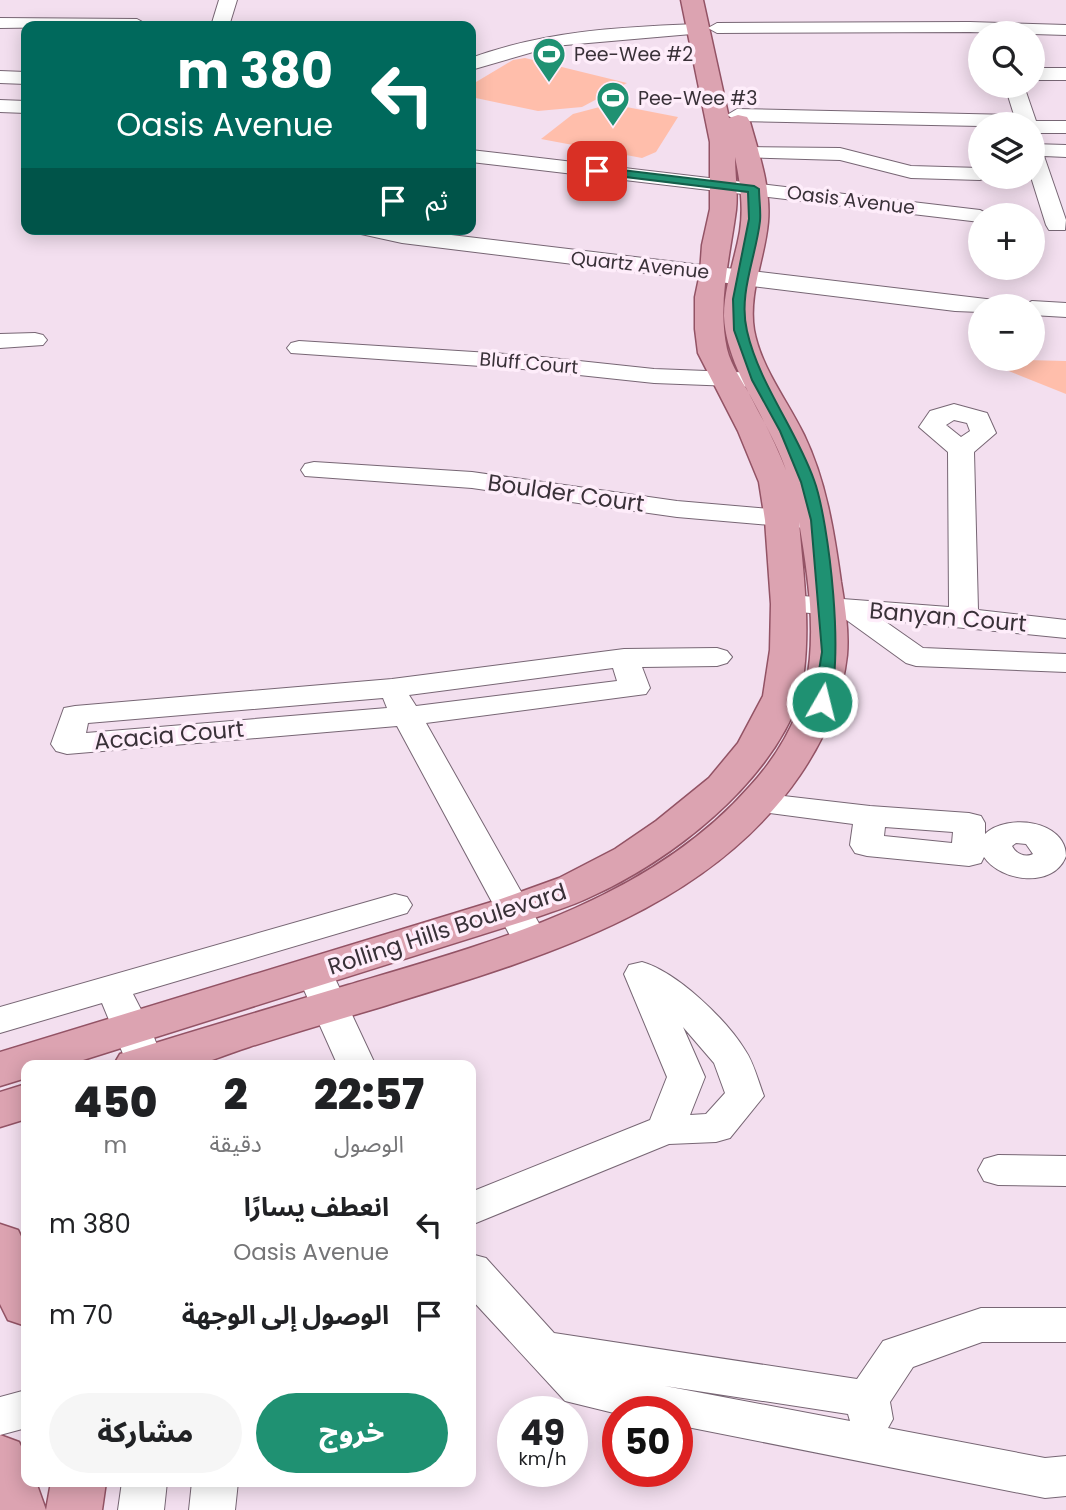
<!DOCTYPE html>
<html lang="ar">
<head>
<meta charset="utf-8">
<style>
  body { margin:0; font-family:Poppins,"Noto Sans Arabic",sans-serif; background:#f6f6f6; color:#202124; direction:rtl; height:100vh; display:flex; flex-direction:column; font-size:26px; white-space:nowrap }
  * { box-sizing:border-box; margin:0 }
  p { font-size:23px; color:#757577 }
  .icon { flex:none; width:38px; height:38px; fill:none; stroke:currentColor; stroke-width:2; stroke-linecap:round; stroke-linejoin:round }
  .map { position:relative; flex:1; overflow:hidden; direction:ltr }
  .panel { position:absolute; left:21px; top:1060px; width:455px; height:427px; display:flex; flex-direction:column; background:#fff; border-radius:14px; box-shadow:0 4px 18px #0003; direction:rtl }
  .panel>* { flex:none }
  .hud { position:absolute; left:21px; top:21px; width:455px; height:214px; border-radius:14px; box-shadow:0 4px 18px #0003; direction:rtl; background:#00695c; color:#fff; overflow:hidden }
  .tools { position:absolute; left:968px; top:21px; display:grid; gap:14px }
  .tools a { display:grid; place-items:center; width:77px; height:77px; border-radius:50%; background:#fff; box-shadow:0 4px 18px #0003; font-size:35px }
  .speed { position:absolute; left:497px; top:1396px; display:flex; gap:14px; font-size:35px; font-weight:700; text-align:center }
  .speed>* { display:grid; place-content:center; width:91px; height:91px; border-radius:50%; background:#fff; box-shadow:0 4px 18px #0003; line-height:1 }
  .speed small { font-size:18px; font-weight:400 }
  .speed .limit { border:10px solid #d22; background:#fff; color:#111 }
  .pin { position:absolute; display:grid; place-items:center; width:60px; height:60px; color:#fff; margin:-30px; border-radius:14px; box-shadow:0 4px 10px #0006 }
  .me { position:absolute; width:77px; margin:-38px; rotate:8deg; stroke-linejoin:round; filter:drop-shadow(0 0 5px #0008) }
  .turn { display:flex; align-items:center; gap:24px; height:147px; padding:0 28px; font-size:32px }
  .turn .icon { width:91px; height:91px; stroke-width:2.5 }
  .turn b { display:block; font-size:49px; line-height:60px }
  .then { display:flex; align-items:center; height:66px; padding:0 28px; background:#0003; gap:14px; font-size:26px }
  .eta { display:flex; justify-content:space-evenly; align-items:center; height:119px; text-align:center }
  .eta b { font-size:42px; font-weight:800; line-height:49px }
  .action { display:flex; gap:14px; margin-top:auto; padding:14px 28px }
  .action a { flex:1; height:80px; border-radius:42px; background:#1f9172; color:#fff; font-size:28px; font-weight:800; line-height:80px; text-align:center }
  .action a+a { background:#f6f6f6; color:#202124 }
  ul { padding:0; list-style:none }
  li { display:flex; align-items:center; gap:21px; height:91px; padding:0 28px }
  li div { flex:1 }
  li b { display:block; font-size:26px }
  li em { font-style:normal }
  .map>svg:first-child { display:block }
  .green { fill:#ffbeab }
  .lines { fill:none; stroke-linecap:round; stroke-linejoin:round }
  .minor-casing { stroke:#776674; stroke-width:2 }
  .major-casing { stroke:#935365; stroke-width:3 }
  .minor { fill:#fff; fill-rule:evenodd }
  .major { fill:#dca3b1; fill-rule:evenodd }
  .route { fill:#1f9172; stroke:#145e4a; stroke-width:2 }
  .labels { text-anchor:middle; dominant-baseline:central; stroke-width:7; stroke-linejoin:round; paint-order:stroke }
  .far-poi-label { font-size:19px; fill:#393138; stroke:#feedfa; text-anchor:start }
  .far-street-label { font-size:19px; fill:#393138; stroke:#feedfa }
  .street-label { font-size:23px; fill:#393138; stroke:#feedfa }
</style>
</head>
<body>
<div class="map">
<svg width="1066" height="1510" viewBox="0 0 1066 1510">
  <rect width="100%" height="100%" fill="#f3dfef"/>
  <!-- green -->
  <path class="green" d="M 525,58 L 627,83 L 582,107 L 538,111 L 471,97 L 471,85 L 513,60 Z
    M 611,104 L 678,117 L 656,152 L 642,158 L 541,139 L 573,114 Z
    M 987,359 L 1066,361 L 1066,394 L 984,361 Z"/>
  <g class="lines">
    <defs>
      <path id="minor" d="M 219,0 L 237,0 L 229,26 L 211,26 Z
        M 0,18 L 137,19 L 146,24 L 144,26 L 0,28 Z
        M 970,22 L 1066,25 L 1066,35 L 970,32 L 717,33 L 708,28 L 717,23 Z
        M 697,24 L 706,29 L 703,33 L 554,46 L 471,70 L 471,58 C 544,31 620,27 697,24 Z
        M 1032,68 L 1066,68 L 1066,80 L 1032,80 Z
        M 0,71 L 26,72 L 26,84 L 0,83 Z
        M 1005,86 L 1024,86 L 1036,121 L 1066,121 L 1066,133 L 1032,133 L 1032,124 L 980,126 L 737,121 L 727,115 L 737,109 L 1014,115 Z
        M 0,100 L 26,101 L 26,113 L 0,112 Z
        M 1032,144 L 1066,145 L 1066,157 L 1044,156 L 1066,220 L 1065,230 L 1049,230 L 1046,225 L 1031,177 Z
        M 745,147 L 840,148 L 911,166 L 980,168 L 980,177 L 988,177 L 980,180 L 911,178 L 840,160 L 738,157 L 735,153 L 738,149 Z
        M 471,150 L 980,210 L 990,215 L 980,215 L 980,222 L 471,162 Z
        M 358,229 L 401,229 L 1003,301 L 1007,306 L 980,306 L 980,312 L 955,311 L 402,243 L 361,234 Z
        M 1032,301 L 1066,303 L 1066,317 L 1032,315 L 1032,306 L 1022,306 Z
        M 35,333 L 43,335 L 47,340 L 43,345 L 0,348 L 0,334 Z
        M 299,341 L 523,355 L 654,369 L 759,373 L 768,375 L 771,380 L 768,385 L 759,387 L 654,383 L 523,369 L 291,353 L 287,348 L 291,343 Z
        M 954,404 L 987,413 L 996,433 L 974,452 L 978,610 L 1066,620 L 1066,638 L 883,620 L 923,648 L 1066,654 L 1066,672 L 916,666 L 906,663 L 841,616 L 779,610 L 775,604 L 779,598 L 789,595 L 949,607 L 948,452 L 919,427 L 930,411 ZM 954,420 L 967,423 L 970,431 L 961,437 L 946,425 Z
        M 314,462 L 472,472 L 677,501 L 806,512 L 816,514 L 820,520 L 816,526 L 806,528 L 677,517 L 472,488 L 305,476 L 301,470 L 305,464 Z
        M 717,648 L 727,651 L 732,657 L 727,663 L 717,666 L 642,667 L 650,688 L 646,694 L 426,723 L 550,943 L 544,951 L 532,955 L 520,951 L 514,943 L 397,726 L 67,754 L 56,751 L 51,744 L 64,708 L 75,706 L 392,679 L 624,649 ZM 613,668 L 617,681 L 416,706 L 409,695 ZM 383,698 L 387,708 L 86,733 L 88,723 Z
        M 758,793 L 870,806 L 969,813 L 981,816 L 985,823 L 985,834 C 1007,813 1066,820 1066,856 C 1054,889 1001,882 984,857 L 981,863 L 969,866 L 867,856 L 855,853 L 850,845 L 853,824 L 747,810 L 742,803 L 747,796 ZM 885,827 L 953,832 L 952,843 L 884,836 ZM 1016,843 L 1026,844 L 1033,854 C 1025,858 1016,854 1012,846 Z
        M 395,894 L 407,897 L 412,905 L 407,913 L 133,994 L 150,1027 L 164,1063 L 162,1066 L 128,1066 L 102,1003 L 0,1033 L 0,1007 Z
        M 314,960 L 327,963 L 332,972 L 376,1066 L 338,1066 L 296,972 L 301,963 Z
        M 642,962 C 677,972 726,1019 745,1050 C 754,1063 758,1081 764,1096 L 730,1138 L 716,1142 L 669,1144 L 471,1225 L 471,1192 L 650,1120 L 667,1077 L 624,974 L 629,965 ZM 683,1027 L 714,1063 L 725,1093 L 706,1114 L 690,1115 L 705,1077 Z
        M 998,1155 L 1066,1156 L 1066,1186 L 998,1185 L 984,1181 L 978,1170 L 984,1159 Z
        M 471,1254 L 486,1258 L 554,1333 L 857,1379 L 883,1341 L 966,1313 L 981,1308 L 1066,1308 L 1066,1342 L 982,1342 L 913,1367 L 890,1402 L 893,1419 L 888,1428 L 1045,1458 L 1066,1456 L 1066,1496 L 1045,1498 L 677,1425 L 677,1412 L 618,1414 L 565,1401 L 471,1299 ZM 665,1386 L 848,1414 L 850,1421 Z
        M 26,1390 L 26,1428 L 0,1435 L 0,1397 Z
        M 122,1482 L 167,1482 L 164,1510 L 118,1510 Z
        M 192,1482 L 238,1482 L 235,1510 L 189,1510 Z"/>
      <path id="major" d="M 681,0 L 703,0 L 729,118 L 738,115 L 747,117 L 750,122 C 759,154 771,188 768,222 C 765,258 748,293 754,330 C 761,368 787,400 804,435 C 826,481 834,531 841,582 C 845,606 849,631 847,655 C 842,700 825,738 800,775 C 706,913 532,960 381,1007 C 337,1020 293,1033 249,1047 C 229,1053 207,1064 186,1066 C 162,1068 137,1066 113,1066 L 120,1054 C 196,1030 272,1008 348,985 C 490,943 649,901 750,786 C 776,758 797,722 806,685 C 817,632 808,575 799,522 C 803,572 810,621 804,671 C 803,679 803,689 800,697 C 769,785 671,861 588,898 C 569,907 548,913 528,920 L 64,1066 L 26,1066 L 26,1078 L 0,1086 L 0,1052 L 498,900 L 559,878 L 615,849 L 656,821 L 709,778 L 738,743 L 763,696 L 770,650 L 771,604 L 765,520 L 759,482 L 738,431 L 698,353 L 695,329 L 695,297 L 700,273 L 702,245 L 710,209 L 710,142 ZM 735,157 C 740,181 744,206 740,231 C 735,260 724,287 724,316 C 726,369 769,420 786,470 C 776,445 764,421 751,397 C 743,382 731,366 727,349 C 717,303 730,256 736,210 C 738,193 735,174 735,157 Z
        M 26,1084 L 26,1119 L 0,1127 L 0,1092 Z
        M 0,1224 L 18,1230 L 26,1247 L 26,1326 L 8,1320 L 0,1304 Z
        M 0,1435 L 19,1442 L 26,1457 L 26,1482 L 36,1482 L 46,1510 L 0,1510 Z
        M 51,1482 L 106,1482 L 102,1510 L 46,1510 Z"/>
    </defs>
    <!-- minor casing -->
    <use href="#minor" class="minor-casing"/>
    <!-- major casing -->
    <use href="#major" class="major-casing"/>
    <!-- minor -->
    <use href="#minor" class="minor"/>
    <!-- major -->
    <use href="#major" class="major"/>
  </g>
  <!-- route -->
  <path class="route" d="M 597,167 L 754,186 L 759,189 C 759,199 761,211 760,221 C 756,257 738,294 747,331 C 759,384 796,429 814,480 C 829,520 846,670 827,706 L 822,707 L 814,702 L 822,652 L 811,520 L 801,482 L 780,431 L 752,380 L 734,330 L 733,299 L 749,219 L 748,192 L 593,173 L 593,168 Z"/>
  <!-- icons -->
  <defs>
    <symbol id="stadium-pin" viewBox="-11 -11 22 30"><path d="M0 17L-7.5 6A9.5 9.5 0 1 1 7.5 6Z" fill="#1f9172" stroke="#feedfa"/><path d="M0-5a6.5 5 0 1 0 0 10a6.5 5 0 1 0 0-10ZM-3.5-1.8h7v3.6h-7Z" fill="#fff"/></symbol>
  </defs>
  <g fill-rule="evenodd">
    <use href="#stadium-pin" x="530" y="35" width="38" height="52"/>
    <use href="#stadium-pin" x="594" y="79" width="38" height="52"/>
  </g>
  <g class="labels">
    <!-- far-poi labels -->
    <g class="far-poi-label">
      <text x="574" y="54">Pee-Wee #2</text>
      <text x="638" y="98">Pee-Wee #3</text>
    </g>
    <!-- far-street labels -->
    <g class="far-street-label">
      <text transform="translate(851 200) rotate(7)">Oasis Avenue</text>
      <text transform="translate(640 265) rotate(6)">Quartz Avenue</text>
      <text transform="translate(529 363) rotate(5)">Bluff Court</text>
    </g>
    <!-- street labels -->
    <g class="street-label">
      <text transform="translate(566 493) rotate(8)">Boulder Court</text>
      <text transform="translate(948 617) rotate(5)">Banyan Court</text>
      <text transform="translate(169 735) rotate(-5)">Acacia Court</text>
      <text transform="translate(447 929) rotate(-18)">Rolling Hills Boulevard</text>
    </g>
  </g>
</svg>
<div class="tools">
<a><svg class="icon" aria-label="search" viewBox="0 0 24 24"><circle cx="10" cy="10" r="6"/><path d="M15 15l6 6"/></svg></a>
<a><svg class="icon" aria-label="layers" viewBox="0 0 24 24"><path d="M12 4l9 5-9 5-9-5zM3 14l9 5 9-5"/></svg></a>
<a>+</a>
<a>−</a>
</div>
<div class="speed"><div>49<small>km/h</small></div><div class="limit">50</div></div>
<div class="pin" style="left:597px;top:171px;background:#d93025"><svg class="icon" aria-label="arrive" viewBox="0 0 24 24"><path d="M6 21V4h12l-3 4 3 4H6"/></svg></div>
<svg class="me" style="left:822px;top:702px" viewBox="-20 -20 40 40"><circle r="17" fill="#1f9172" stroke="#fff" stroke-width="3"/><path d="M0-11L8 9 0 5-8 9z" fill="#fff"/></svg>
<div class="hud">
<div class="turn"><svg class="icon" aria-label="left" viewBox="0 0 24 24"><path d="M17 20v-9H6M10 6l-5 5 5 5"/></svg><div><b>380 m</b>Oasis Avenue</div></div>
<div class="then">ثم<svg class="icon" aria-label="arrive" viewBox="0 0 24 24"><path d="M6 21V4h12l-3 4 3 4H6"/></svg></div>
</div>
<section class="panel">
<div class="eta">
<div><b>22:57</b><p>الوصول</p></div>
<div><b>2</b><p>دقيقة</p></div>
<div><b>450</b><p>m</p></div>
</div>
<ul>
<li><svg class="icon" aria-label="left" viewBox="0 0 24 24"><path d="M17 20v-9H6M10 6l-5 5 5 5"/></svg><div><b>انعطف يسارًا</b><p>Oasis Avenue</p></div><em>380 m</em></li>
<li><svg class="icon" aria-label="arrive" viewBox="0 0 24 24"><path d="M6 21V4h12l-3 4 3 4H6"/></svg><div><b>الوصول إلى الوجهة</b></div><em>70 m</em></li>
</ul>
<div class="action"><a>خروج</a><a>مشاركة</a></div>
</section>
</div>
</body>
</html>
